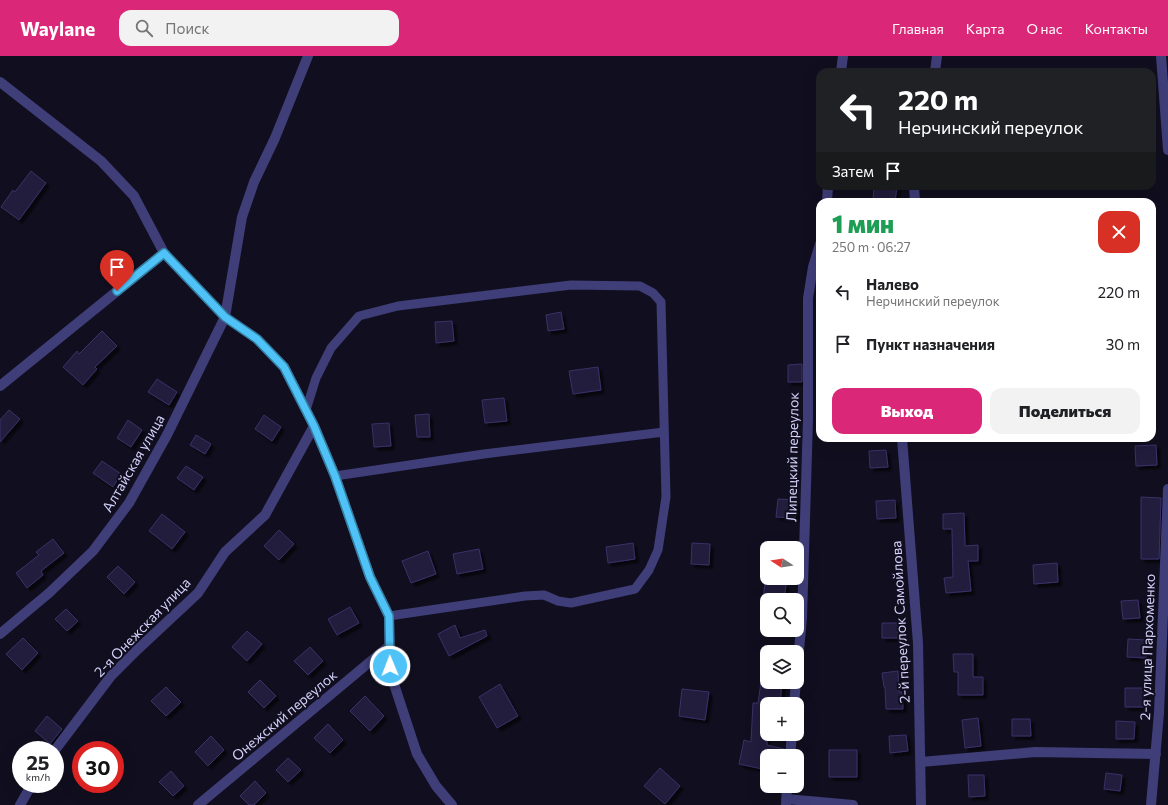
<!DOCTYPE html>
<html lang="ru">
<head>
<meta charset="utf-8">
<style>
  body { margin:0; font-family:Commissioner,sans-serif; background:#f2f2f2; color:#202124; height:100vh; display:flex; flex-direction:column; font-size:15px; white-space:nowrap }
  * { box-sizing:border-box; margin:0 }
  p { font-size:13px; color:#757577 }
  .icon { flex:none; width:22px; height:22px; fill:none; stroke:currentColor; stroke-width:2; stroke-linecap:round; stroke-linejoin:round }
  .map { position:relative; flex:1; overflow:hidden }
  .details { position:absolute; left:816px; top:142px; width:340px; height:244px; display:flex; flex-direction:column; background:#fff; border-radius:12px; box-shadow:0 4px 16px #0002 }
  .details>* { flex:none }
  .hud { position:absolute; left:816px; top:12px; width:340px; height:122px; border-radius:12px; box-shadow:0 4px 16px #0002; background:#202124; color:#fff; overflow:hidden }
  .needle { width:26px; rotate:282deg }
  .controls { position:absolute; left:760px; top:485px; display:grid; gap:8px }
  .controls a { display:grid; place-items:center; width:44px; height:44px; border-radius:8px; background:#fff; box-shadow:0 4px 16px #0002; font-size:20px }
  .speed { position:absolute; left:12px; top:685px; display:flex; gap:8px; font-size:20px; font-weight:700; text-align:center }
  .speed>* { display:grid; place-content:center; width:52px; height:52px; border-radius:50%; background:#fff; box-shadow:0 4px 16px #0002; line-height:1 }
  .speed small { font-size:10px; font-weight:400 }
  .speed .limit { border:6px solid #d22; background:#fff; color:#111 }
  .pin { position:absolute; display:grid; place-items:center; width:34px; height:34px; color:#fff; margin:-41px -17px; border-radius:50% 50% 50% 0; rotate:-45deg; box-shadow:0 0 4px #0007 }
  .pin .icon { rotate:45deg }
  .me { position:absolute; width:44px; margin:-22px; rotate:359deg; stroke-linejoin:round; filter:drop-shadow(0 0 3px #0008) }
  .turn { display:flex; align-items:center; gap:14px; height:84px; padding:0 16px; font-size:18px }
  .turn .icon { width:52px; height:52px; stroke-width:2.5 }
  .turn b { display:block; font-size:28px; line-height:34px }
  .then { display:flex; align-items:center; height:38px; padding:0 16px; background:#0003; gap:8px; font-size:15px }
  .round { display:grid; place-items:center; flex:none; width:42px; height:42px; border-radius:12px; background:#f2f2f2 }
  .head { display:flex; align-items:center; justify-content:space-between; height:68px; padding:0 16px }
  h1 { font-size:24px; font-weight:800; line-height:30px; color:#1e9e55 }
  .button { display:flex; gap:8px; margin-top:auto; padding:8px 16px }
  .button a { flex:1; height:46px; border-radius:12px; background:#db2777; color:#fff; font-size:16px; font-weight:800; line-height:46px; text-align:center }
  .button a+a { background:#f2f2f2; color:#202124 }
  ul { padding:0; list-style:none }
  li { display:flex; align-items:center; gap:12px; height:52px; padding:0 16px }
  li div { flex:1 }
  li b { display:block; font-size:15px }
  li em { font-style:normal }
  header { display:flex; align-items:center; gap:24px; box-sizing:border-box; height:56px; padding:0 20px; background:#db2777; color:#fff }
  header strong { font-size:19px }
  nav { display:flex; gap:22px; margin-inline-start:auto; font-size:14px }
  .search { width:280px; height:36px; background:#f2f2f2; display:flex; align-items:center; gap:10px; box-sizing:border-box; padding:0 14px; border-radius:12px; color:#757577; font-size:15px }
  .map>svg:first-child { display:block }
  .building { fill:#221d3e; stroke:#3a3167; filter:url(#shadow) }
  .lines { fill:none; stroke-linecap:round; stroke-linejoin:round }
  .lane { stroke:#3f3e79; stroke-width:9 }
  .street { stroke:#3f3e79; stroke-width:10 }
  .route-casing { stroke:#337fa1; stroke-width:10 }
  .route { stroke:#4fc3f7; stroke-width:7 }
  .labels { text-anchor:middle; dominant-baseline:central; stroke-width:4; stroke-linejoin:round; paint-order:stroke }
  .street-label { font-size:14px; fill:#d4d1fa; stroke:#110f1f }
</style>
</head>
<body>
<header>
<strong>Waylane</strong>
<div class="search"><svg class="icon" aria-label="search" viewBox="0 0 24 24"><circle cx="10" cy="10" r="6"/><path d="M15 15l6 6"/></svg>Поиск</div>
<nav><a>Главная</a><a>Карта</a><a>О нас</a><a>Контакты</a></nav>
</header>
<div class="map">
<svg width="1168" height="749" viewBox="0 0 1168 749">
  <defs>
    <filter id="shadow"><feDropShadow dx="3.5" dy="3.5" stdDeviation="1" flood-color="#0009"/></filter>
  </defs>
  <rect width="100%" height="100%" fill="#110f1f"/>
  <!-- building -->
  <path class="building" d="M 31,115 L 46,127 L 19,164 L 1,151 L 13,134 L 15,136 Z
    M 874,130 L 897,130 L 895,146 L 873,146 Z
    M 561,256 L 564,273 L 548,275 L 546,259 Z
    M 452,265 L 454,285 L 436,287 L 435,266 Z
    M 102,275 L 117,290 L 95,311 L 97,313 L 83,329 L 63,311 L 77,295 L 79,298 Z
    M 802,308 L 802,326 L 788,326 L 788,309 Z
    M 598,311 L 601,334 L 573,338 L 569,315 Z
    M 157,323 L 177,336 L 169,349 L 148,336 Z
    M 504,342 L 507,365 L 485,367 L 482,344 Z
    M 9,354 L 20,363 L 0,386 L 0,364 Z
    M 429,358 L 430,381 L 417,381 L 415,359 Z
    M 264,359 L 281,371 L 272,385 L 255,373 Z
    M 128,364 L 142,374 L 131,391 L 117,382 Z
    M 389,367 L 391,390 L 374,391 L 372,368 Z
    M 196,379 L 211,388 L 205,398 L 190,389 Z
    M 1156,389 L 1157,409 L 1136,410 L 1135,390 Z
    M 886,394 L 888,411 L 870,412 L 869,395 Z
    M 102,405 L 121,418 L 113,431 L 93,417 Z
    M 186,410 L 203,421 L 194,434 L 177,422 Z
    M 1141,441 L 1161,442 L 1159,503 L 1141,503 Z
    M 778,443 L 797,444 L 795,462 L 776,461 Z
    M 895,444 L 896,462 L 877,463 L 876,445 Z
    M 964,457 L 965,490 L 978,489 L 978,505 L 968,505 L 971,535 L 946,537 L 944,522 L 953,521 L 952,473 L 943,473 L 943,458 Z
    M 162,458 L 185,476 L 172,493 L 149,475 Z
    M 279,474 L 294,488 L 279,504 L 264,490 Z
    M 53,483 L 64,497 L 41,515 L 43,519 L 27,532 L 16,517 L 39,499 L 36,496 Z
    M 633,487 L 635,503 L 608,507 L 606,491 Z
    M 692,487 L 710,488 L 709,509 L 691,508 Z
    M 479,493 L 483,513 L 457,518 L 453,498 Z
    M 428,495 L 436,518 L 411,527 L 402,505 Z
    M 1057,507 L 1058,526 L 1034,528 L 1033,509 Z
    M 118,510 L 135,526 L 124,538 L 107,521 Z
    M 765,527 L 786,529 L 784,544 L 763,544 Z
    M 1138,544 L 1140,562 L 1123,563 L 1121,545 Z
    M 350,551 L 359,567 L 337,579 L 328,563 Z
    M 66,553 L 78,565 L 67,575 L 55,563 Z
    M 882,567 L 898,567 L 898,582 L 882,582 Z
    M 455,569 L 460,582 L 485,574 L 487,580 L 449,600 L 438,578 Z
    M 247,575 L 262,588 L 247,605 L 232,591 Z
    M 23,582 L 38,597 L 22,614 L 6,598 Z
    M 1128,583 L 1147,584 L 1146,602 L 1127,601 Z
    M 310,591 L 323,605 L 308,619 L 294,605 Z
    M 953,598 L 973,598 L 973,621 L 983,621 L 983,639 L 958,639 L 958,616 L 954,616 Z
    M 898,615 L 899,636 L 902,636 L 903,653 L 886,653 L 885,631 L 884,631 L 882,617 Z
    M 260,624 L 276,640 L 264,652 L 248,636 Z
    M 761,626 L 782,626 L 780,648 L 767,648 L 767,689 L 784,693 L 784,700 L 767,700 L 767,714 L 739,708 L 744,684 L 751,686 L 753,647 L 758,647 Z
    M 500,628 L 518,660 L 497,672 L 479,641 Z
    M 166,631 L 181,646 L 166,660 L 151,645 Z
    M 1125,632 L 1144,632 L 1144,651 L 1125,651 Z
    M 682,633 L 709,636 L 705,664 L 679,660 Z
    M 365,640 L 384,660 L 370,675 L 350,655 Z
    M 47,660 L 62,673 L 50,688 L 35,675 Z
    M 978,662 L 981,690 L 965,692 L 962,664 Z
    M 1012,663 L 1030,663 L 1031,680 L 1012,680 Z
    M 1116,665 L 1135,666 L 1134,683 L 1116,683 Z
    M 328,668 L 343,684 L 330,697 L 314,682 Z
    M 906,679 L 908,695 L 890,697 L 889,680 Z
    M 211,680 L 224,694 L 208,710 L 195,696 Z
    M 829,694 L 857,694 L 857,721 L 829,721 Z
    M 288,702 L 301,714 L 288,726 L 276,714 Z
    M 660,712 L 680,730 L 665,748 L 644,730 Z
    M 171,715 L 184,730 L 173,740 L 159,726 Z
    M 1106,717 L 1122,719 L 1120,735 L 1104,733 Z
    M 968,719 L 984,719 L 985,740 L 969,741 Z
    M 255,725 L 266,737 L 254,749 L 249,749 L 240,740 Z"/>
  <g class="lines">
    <!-- lane -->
    <path class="lane" d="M 306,354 L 316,322 L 331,292 L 359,260 L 398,250 L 571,229 L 640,230 L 653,237 L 661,246 L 666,441 L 658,494 L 649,514 L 635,533 L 571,547 L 558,545 L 544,539 L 525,540 L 389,560
      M 335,420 L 484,398 L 664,376"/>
    <!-- street -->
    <path class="street" d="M 1161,0 L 1168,94
      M 841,16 L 843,0
      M 935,16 L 937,0
      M 0,26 L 101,105 L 134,140 L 164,197 L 225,261 L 257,283 L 284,311 L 314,370 L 335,420 L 370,521 L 389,560 L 390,610 L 393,625 L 417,698 L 436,730 L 452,749
      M 914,130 L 915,146
      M 827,146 L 828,130
      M 0,330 L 164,197
      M 902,382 L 918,587 L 921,749
      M 0,578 L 49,537 L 93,495 L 129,447 L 167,379 L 225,261 L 242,161 L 254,126 L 275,82 L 308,0
      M 797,615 L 802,562 L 808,363 L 808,242 L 813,211 L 820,188
      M 794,648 L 796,626
      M 55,694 L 111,620 L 137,594 L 198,537 L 225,496 L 265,459 L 314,370
      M 790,700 L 792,678
      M 921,706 L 1035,696 L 1156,698
      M 786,743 L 853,749
      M 786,748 L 787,730
      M 20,749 L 32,728
      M 198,749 L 389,590
      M 1151,749 L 1159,657 L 1168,433"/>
  </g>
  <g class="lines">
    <defs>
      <path id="route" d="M 117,235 L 164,197 L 225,261 L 257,283 L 284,311 L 314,370 L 335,420 L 370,521 L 389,560 L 390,610"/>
    </defs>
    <!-- route casing -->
    <use href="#route" class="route-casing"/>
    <!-- route -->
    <use href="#route" class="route"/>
  </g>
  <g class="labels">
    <!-- street labels -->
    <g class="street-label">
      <text transform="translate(792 401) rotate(-89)">Липецкий переулок</text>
      <text transform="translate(133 407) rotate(-60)">Алтайская улица</text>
      <text transform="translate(900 566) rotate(-93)">2-й переулок Самойлова</text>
      <text transform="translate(142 571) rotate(-46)">2-я Онежская улица</text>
      <text transform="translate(1147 591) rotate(-88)">2-я улица Пархоменко</text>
      <text transform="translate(284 659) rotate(-40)">Онежский переулок</text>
    </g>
  </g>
</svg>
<div class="controls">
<a><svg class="needle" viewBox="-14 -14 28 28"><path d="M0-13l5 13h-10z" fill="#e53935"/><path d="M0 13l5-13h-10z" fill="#757577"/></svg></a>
<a><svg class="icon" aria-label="search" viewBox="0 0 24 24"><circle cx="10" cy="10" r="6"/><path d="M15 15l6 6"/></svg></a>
<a><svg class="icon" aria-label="layers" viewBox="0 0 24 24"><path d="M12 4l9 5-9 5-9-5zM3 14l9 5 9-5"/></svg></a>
<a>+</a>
<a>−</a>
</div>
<div class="speed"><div>25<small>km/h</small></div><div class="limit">30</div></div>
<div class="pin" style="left:117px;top:235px;background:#d93025"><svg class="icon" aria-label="arrive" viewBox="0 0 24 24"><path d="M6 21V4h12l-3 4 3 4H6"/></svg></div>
<svg class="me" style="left:390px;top:610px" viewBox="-20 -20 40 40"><circle r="17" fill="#4fc3f7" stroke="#fff" stroke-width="3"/><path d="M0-11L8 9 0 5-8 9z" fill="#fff"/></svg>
<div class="hud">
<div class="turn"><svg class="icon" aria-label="left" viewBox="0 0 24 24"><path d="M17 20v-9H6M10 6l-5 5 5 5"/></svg><div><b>220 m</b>Нерчинский переулок</div></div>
<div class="then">Затем<svg class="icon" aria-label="arrive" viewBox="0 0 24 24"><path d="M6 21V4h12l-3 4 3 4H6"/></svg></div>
</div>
<section class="details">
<div class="head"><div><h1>1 мин</h1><p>250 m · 06:27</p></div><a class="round" style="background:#d93025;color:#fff"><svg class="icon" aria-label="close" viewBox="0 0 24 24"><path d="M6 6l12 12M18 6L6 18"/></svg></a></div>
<ul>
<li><svg class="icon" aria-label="left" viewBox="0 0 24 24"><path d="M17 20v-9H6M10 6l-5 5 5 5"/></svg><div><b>Налево</b><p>Нерчинский переулок</p></div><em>220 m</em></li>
<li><svg class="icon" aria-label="arrive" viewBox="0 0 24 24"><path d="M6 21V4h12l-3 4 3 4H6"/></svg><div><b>Пункт назначения</b></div><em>30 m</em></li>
</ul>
<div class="button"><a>Выход</a><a>Поделиться</a></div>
</section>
</div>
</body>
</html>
